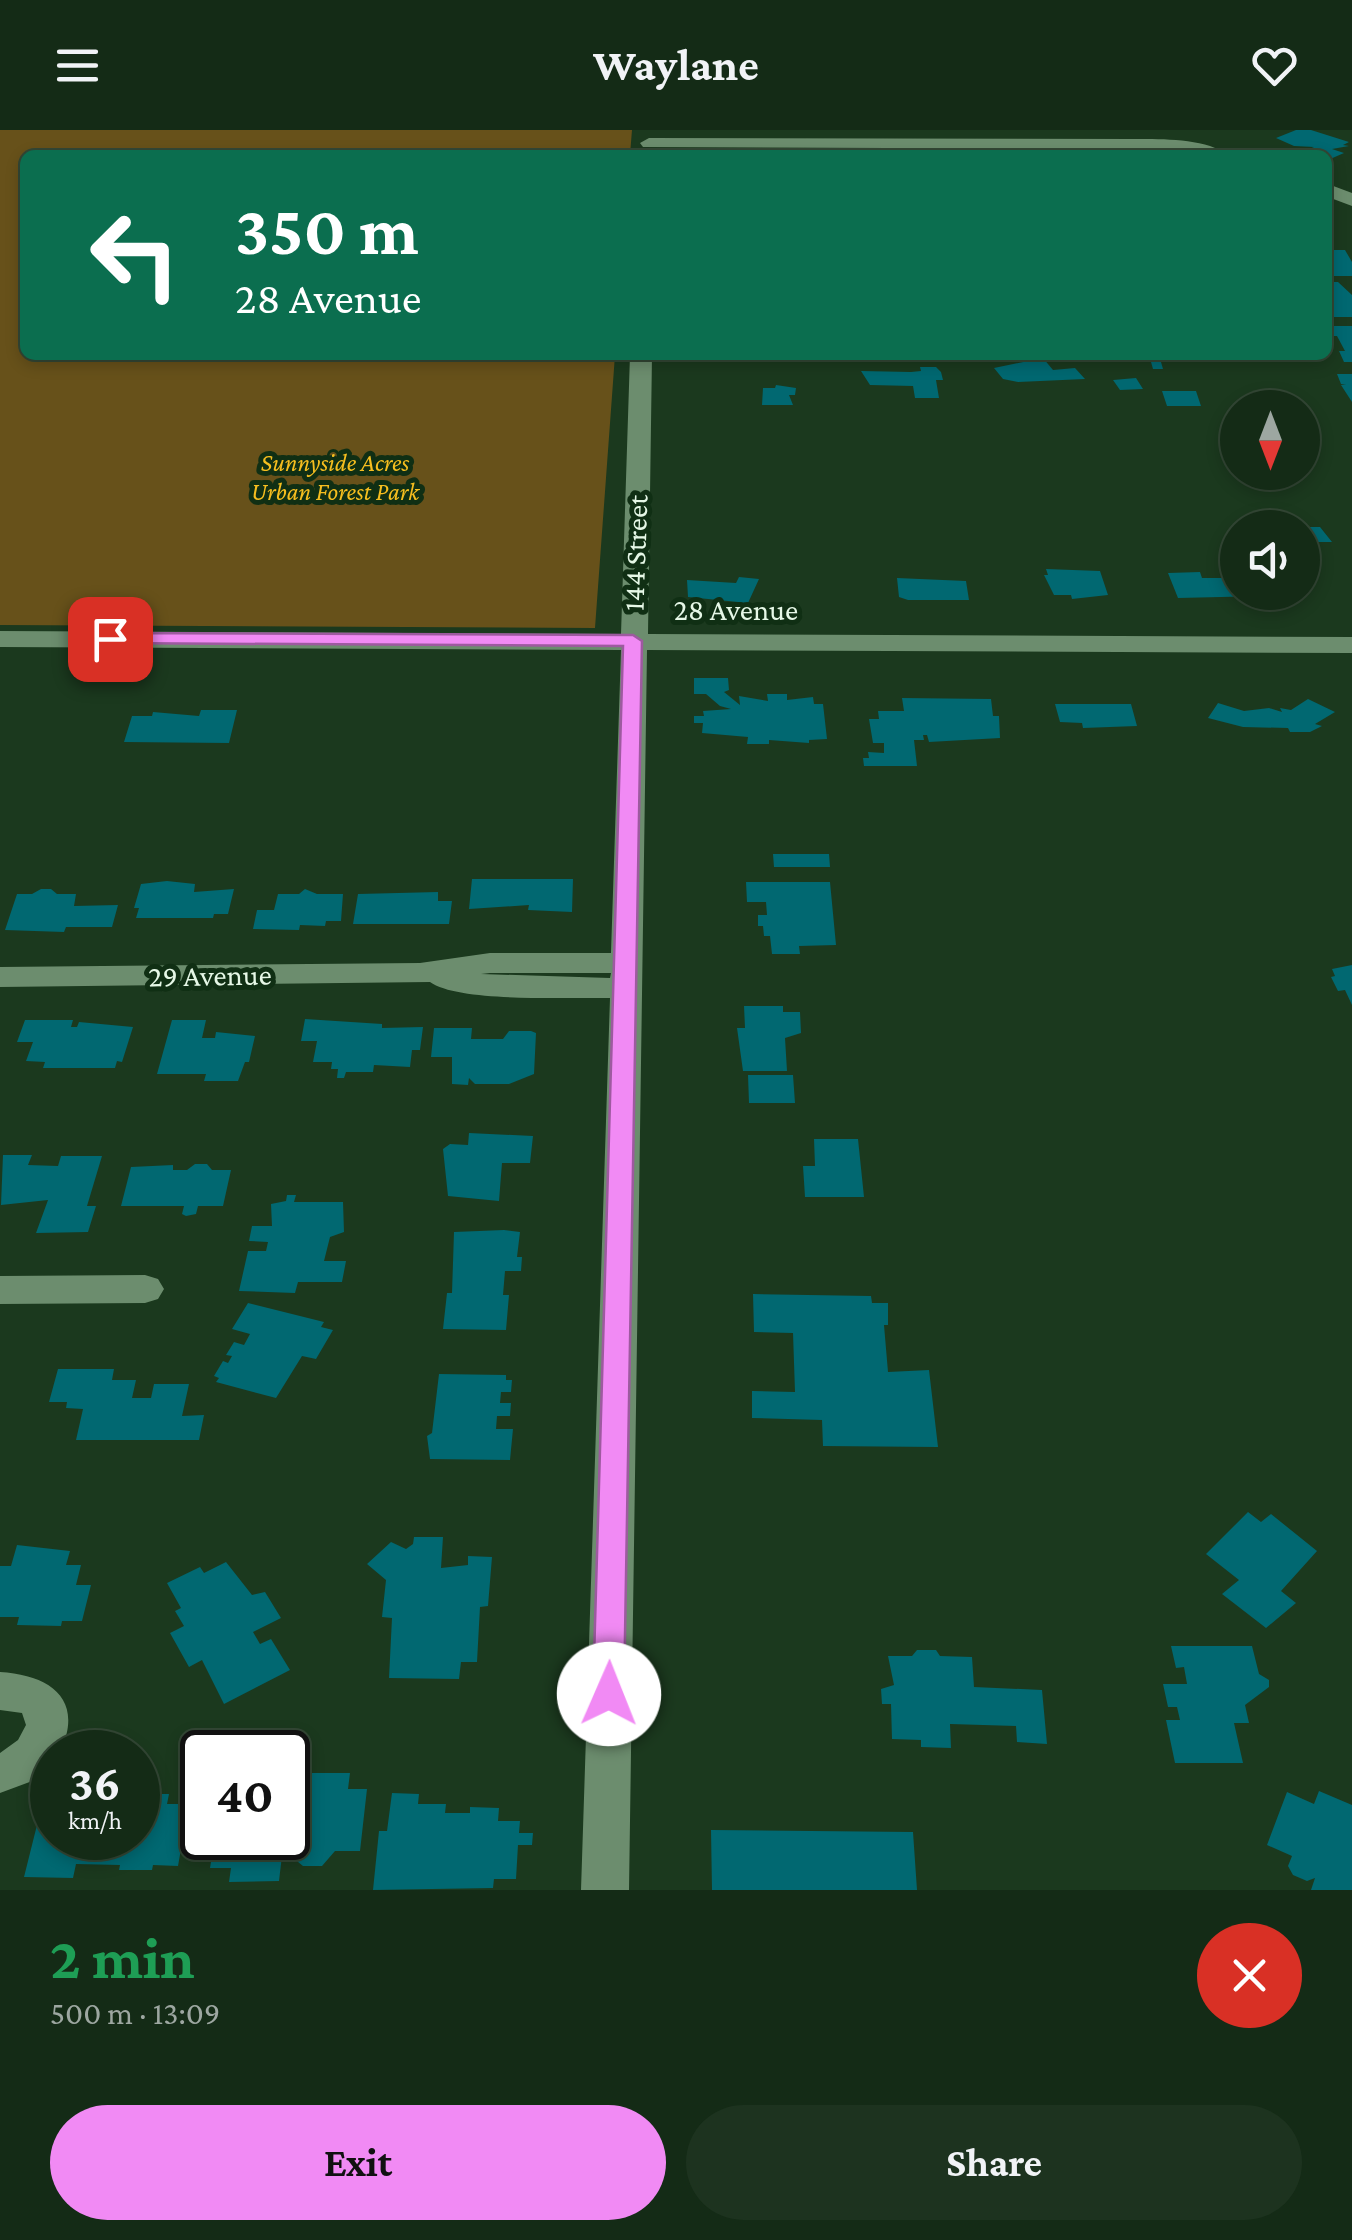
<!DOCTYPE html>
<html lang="en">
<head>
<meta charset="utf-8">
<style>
  body { margin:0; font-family:"Crimson Pro",serif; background:#1d331f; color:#f1f3f6; height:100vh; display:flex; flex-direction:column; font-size:38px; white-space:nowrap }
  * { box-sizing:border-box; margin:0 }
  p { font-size:32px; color:#9da7a1 }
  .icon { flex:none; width:55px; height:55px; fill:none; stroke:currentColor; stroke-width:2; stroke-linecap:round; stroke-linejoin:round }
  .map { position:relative; height:1760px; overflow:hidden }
  .drawer { display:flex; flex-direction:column; background:#142b16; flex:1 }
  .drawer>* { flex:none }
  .top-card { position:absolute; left:20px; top:20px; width:1312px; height:210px; border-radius:15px; box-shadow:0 5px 15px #0003,0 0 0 2px #334735; background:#0b6e4f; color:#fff; overflow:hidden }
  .needle { width:65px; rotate:180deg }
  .tools { position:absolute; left:1220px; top:260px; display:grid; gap:20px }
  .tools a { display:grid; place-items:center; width:100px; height:100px; border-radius:50%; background:#142b16; box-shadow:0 5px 15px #0003,0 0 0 2px #334735; font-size:50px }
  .speed { position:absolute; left:30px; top:1600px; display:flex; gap:20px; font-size:50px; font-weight:700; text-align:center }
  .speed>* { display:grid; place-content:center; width:130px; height:130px; border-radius:50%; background:#142b16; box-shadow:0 5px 15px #0003,0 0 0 2px #334735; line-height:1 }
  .speed small { font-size:25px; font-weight:400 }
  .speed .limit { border:5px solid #111; border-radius:15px; background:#fff; color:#111 }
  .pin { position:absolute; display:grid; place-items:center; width:85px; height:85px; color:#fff; margin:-42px; border-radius:20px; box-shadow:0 5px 15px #0006 }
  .me { position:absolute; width:110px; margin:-55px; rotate:1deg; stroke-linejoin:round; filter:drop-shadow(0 0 8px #0008) }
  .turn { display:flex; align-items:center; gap:35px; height:210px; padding:0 50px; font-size:45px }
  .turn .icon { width:130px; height:130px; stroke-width:2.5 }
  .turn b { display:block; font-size:70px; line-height:85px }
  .round { display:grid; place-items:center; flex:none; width:105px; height:105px; border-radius:52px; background:#1d331f }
  .head { display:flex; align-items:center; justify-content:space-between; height:170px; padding:0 50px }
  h1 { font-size:60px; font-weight:700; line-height:75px; color:#1e9e55 }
  .action { display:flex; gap:20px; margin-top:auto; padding:20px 50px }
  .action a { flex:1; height:115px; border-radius:60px; background:#f18af4; color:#111; font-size:40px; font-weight:700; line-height:115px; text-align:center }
  .action a+a { background:#1d331f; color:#f1f3f6 }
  header { display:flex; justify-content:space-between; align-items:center; height:130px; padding:0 50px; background:#142b16; font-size:45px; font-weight:700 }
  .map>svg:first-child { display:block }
  .green { fill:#67511a }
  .building { fill:#016871 }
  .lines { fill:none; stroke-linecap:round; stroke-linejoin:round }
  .minor { fill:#6c8d6e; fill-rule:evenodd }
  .route { fill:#f18af4; stroke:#9d5a9f; stroke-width:2.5 }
  .labels { text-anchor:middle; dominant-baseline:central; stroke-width:10; stroke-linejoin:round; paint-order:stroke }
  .far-park-label { font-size:25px; font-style:italic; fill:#f6be1f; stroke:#102f14 }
  .street-label { font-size:30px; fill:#e6f8e7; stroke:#102f14 }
</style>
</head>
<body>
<header><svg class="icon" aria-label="menu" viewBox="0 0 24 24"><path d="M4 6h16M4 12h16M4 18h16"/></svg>Waylane<svg class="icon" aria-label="heart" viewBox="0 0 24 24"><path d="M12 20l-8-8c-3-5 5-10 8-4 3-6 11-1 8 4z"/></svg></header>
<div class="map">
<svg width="1352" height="1760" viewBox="0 0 1352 1760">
  <rect width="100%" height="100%" fill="#1b391e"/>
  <!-- green -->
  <path class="green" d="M 0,0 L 632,0 L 630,25 L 25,25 L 25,225 L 615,225 L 595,498 L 0,495 Z"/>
  <!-- building -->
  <path class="building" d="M 1296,0 L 1311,0 L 1349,12 L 1343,15 L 1349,16 L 1332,19 L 1344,23 L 1328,30 L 1328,25 L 1300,23 L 1314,17 L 1294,16 L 1276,8 Z
    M 1328,120 L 1345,120 L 1352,132 L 1352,146 L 1328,146 Z
    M 1328,152 L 1338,152 L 1352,165 L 1352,187 L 1331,187 Z
    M 1328,196 L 1352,196 L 1352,232 L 1344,232 L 1339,221 L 1345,221 L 1337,206 L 1329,206 Z
    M 1140,225 L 1170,225 L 1172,232 L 1161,232 L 1163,239 L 1153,239 L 1151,232 L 1142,232 Z
    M 1043,228 L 1053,240 L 1075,238 L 1085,249 L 1018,252 L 1003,249 L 994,238 Z
    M 920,237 L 936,237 L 941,242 L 943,250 L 936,250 L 939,268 L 915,268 L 913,256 L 870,255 L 861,241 L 911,242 L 921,241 Z
    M 1337,244 L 1352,244 L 1352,272 L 1341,255 L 1346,254 L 1341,254 Z
    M 1136,248 L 1143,259 L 1120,260 L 1113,250 Z
    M 776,255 L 796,258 L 795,265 L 789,265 L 793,275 L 762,275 L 763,258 L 775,258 Z
    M 1162,261 L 1196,261 L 1201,276 L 1167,276 Z
    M 1305,397 L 1320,397 L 1332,412 L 1312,412 Z
    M 1046,439 L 1100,441 L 1108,465 L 1072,469 L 1071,465 L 1054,465 L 1044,445 L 1048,445 Z
    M 1200,442 L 1202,448 L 1238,448 L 1238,462 L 1264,462 L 1264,466 L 1178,468 L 1168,443 Z
    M 739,447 L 759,449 L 748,473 L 688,467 L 687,450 L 736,453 Z
    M 897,448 L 966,451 L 969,470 L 908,470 L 899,467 Z
    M 694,548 L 728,548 L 729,560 L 724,562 L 740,575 L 739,566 L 768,571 L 767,564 L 787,564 L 787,570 L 813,567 L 814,574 L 823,574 L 827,609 L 809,610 L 809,613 L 769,610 L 769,614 L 747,614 L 748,607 L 702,603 L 703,593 L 694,593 L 694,586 L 704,586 L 703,581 L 731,579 L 720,576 L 706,564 L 694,564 Z
    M 902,568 L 991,569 L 993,586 L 999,586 L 1000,608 L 929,612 L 927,605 L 923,605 L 924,610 L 914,610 L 917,636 L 864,636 L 863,628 L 869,628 L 868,622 L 884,623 L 884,613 L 873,613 L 869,589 L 879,589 L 878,581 L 904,581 Z
    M 1308,569 L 1335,582 L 1315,594 L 1322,596 L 1310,602 L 1290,602 L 1288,598 L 1243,597 L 1208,588 L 1218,573 L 1244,581 L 1269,578 L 1282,582 L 1280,578 L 1291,580 Z
    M 1055,574 L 1131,574 L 1137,596 L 1083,598 L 1082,593 L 1060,592 Z
    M 201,580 L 237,580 L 229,613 L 124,612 L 132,586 L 152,586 L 153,582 L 199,586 Z
    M 773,724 L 829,724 L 830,737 L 774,737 Z
    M 472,749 L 573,749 L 572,782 L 528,780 L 529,775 L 469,779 Z
    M 167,751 L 195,754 L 194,762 L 234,759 L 228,784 L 214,784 L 213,788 L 136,788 L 139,778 L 134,778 L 141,754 Z
    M 746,752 L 830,752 L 836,815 L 799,816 L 800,824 L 772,824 L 770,806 L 764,806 L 763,796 L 758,796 L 758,785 L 767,785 L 766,772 L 747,772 Z
    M 41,759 L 51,759 L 57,764 L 76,764 L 74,776 L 118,775 L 112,797 L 66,797 L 64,802 L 5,800 L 17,764 L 32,764 Z
    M 305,759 L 317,764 L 343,764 L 341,791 L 326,791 L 325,796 L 300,795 L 299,800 L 253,799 L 257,780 L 274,780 L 278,764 L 299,764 Z
    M 438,762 L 438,771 L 452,771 L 449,794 L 353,794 L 358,764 Z
    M 1352,835 L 1352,875 L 1345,860 L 1338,861 L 1331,847 L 1335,846 L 1332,839 Z
    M 744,876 L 783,876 L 783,882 L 800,882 L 801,903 L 785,908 L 787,941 L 743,941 L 737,898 L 745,898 Z
    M 305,889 L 382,894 L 382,898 L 423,897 L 420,920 L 412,920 L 410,937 L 374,935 L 373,942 L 346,942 L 344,948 L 337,948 L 338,939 L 331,939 L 332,932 L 313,932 L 317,911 L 301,911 Z
    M 25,890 L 73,890 L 71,897 L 77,897 L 79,892 L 133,897 L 122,932 L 117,931 L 115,938 L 43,938 L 45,932 L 26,931 L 33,912 L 17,912 Z
    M 172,890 L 206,890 L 202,908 L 215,908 L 216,902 L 255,906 L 249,932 L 245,932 L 238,951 L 204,951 L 206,944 L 157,944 Z
    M 434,898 L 472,898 L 471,909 L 503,909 L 509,901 L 531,901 L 536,903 L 534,944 L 509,954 L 475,954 L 469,948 L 468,955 L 452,954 L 452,927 L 431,927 Z
    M 748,945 L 793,945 L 795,973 L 749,973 Z
    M 469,1003 L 533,1006 L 530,1033 L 502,1033 L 499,1071 L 448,1066 L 443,1019 L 450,1014 L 468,1015 Z
    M 814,1009 L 858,1009 L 864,1067 L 805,1067 L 803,1036 L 815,1036 Z
    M 3,1025 L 32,1025 L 28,1035 L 58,1036 L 61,1026 L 102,1026 L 87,1076 L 96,1076 L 88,1102 L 36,1103 L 48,1070 L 1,1075 Z
    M 195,1034 L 207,1034 L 212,1040 L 231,1040 L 223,1076 L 198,1076 L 196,1084 L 186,1086 L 182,1084 L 184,1076 L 121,1076 L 131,1037 L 173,1035 L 173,1040 L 187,1040 Z
    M 287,1065 L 296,1065 L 294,1072 L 343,1072 L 344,1102 L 330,1107 L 324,1131 L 346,1131 L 342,1152 L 298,1152 L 295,1163 L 239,1161 L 248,1121 L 266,1121 L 268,1112 L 249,1111 L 252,1096 L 272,1096 L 271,1074 L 286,1071 Z
    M 504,1100 L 520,1102 L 517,1127 L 522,1127 L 521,1141 L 505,1141 L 503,1165 L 509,1165 L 506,1200 L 443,1199 L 447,1163 L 452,1163 L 454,1102 Z
    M 753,1164 L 871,1166 L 872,1173 L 888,1173 L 888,1195 L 884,1195 L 888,1242 L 929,1240 L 938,1317 L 823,1316 L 822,1290 L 752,1288 L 752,1261 L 795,1262 L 793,1203 L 754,1202 Z
    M 248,1173 L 324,1192 L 321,1197 L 333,1200 L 316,1229 L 302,1226 L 276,1268 L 216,1252 L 219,1248 L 214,1246 L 223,1231 L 228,1233 L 232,1226 L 226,1225 L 234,1212 L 244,1215 L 250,1204 L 232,1199 Z
    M 58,1239 L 114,1239 L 112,1250 L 136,1250 L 132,1268 L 151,1268 L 154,1254 L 189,1254 L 182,1286 L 204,1285 L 199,1310 L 76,1310 L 83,1279 L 66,1278 L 67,1272 L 49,1272 Z
    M 439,1244 L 506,1245 L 506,1250 L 512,1250 L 511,1262 L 501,1262 L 500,1273 L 511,1273 L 510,1286 L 497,1286 L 496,1299 L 513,1299 L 510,1330 L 430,1329 L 427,1306 L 432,1303 Z
    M 1248,1382 L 1261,1392 L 1271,1384 L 1317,1421 L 1281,1461 L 1296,1473 L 1266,1498 L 1222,1464 L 1239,1450 L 1206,1424 Z
    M 414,1407 L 443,1407 L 441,1438 L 468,1435 L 468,1426 L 492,1427 L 488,1476 L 480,1477 L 477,1532 L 461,1532 L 459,1549 L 389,1548 L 392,1488 L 382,1487 L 386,1450 L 367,1434 L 391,1412 L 406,1419 L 413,1414 Z
    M 17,1415 L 70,1421 L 66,1435 L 81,1435 L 76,1455 L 91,1455 L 82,1491 L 62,1491 L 61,1496 L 17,1495 L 19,1487 L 0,1487 L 0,1436 L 11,1436 Z
    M 226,1432 L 252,1465 L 265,1462 L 281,1488 L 253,1502 L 260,1514 L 271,1509 L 290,1540 L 224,1574 L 202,1530 L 189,1537 L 170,1503 L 184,1496 L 175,1481 L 181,1478 L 167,1453 L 200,1437 L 204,1443 Z
    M 1171,1516 L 1252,1516 L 1259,1544 L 1269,1550 L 1269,1557 L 1245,1575 L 1249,1593 L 1234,1593 L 1243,1633 L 1175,1633 L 1166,1590 L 1180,1590 L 1177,1577 L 1168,1577 L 1163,1554 L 1187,1554 L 1184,1537 L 1176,1538 Z
    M 917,1520 L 936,1520 L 940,1526 L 972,1527 L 974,1557 L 1042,1560 L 1047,1614 L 1017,1612 L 1016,1596 L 950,1594 L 951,1618 L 921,1617 L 921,1610 L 892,1609 L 891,1574 L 882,1574 L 881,1559 L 894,1555 L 888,1526 L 912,1526 Z
    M 309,1643 L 350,1643 L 348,1659 L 367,1659 L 360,1721 L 335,1721 L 322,1736 L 303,1736 L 292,1727 L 294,1717 L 283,1717 L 279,1751 L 229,1752 L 231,1738 L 210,1738 L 215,1708 L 288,1708 L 288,1650 L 308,1650 Z
    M 138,1657 L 144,1657 L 142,1664 L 169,1664 L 167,1674 L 189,1674 L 178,1736 L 153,1735 L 152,1740 L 119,1740 L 120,1735 L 76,1734 L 73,1748 L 24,1747 L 40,1683 L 52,1683 L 52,1708 L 138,1708 Z
    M 1319,1661 L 1352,1675 L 1352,1760 L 1311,1760 L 1315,1748 L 1307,1751 L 1293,1745 L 1288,1736 L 1292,1726 L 1267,1715 L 1287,1662 L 1314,1674 Z
    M 392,1663 L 419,1664 L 418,1674 L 446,1674 L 445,1683 L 470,1683 L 470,1677 L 499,1678 L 498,1691 L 520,1691 L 519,1703 L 533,1703 L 532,1715 L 518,1715 L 516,1749 L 494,1749 L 493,1758 L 373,1760 L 379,1701 L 387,1701 Z
    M 711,1700 L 913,1702 L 917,1760 L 712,1760 Z"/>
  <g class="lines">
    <!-- minor -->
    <path class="minor" d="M 649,8 L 1132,9 C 1160,9 1206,8 1228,25 L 1132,19 L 643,17 L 640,13 Z
      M 1328,54 L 1352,63 L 1352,76 L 1328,67 Z
      M 630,225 L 652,225 L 648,504 L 1352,507 L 1352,523 L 647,520 L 629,1760 L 581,1760 L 610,868 C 570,867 459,873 430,852 L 0,857 L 0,837 L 420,833 L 490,823 L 611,823 L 621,520 L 0,517 L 0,501 L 621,504 ZM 490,843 L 611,843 L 610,848 L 481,844 Z
      M 145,1145 L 158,1149 L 164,1159 L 158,1169 L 145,1173 L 0,1174 L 0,1146 Z
      M 0,1542 C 50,1545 85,1569 60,1622 L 52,1622 L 50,1638 L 35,1650 L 0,1663 L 0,1623 L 18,1610 L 26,1595 L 22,1583 L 0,1580 Z"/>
  </g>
  <!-- route -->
  <path class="route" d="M 110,503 L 633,505 L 642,511 L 624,1564 L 620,1573 L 609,1577 L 598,1573 L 593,1564 L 623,516 L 104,513 L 104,505 Z"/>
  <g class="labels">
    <!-- far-park labels -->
    <g class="far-park-label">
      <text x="335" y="332">Sunnyside Acres<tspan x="335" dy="29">Urban Forest Park</tspan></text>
    </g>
    <!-- street labels -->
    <g class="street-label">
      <text transform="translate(635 423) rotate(-88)">144 Street</text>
      <text x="736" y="479">28 Avenue</text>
      <text transform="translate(210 845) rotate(-1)">29 Avenue</text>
    </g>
  </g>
</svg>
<div class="tools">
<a><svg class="needle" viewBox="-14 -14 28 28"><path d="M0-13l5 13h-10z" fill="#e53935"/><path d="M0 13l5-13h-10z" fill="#9da7a1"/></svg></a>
<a><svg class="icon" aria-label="sound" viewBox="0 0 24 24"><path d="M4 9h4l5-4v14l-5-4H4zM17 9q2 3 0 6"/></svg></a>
</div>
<div class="speed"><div>36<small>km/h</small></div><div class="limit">40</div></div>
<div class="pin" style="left:110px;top:509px;background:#d93025"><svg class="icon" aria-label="arrive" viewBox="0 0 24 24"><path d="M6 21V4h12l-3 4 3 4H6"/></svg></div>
<svg class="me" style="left:609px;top:1564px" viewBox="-20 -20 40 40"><circle r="19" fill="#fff"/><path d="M0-13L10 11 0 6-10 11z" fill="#f18af4"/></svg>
<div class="top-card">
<div class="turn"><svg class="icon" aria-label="left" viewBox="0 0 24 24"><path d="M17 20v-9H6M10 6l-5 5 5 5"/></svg><div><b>350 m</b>28 Avenue</div></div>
</div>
</div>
<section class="drawer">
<div class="head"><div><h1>2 min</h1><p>500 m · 13:09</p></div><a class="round" style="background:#d93025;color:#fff"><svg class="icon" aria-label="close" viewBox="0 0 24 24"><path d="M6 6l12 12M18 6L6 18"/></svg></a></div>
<div class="action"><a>Exit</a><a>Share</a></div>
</section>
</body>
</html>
